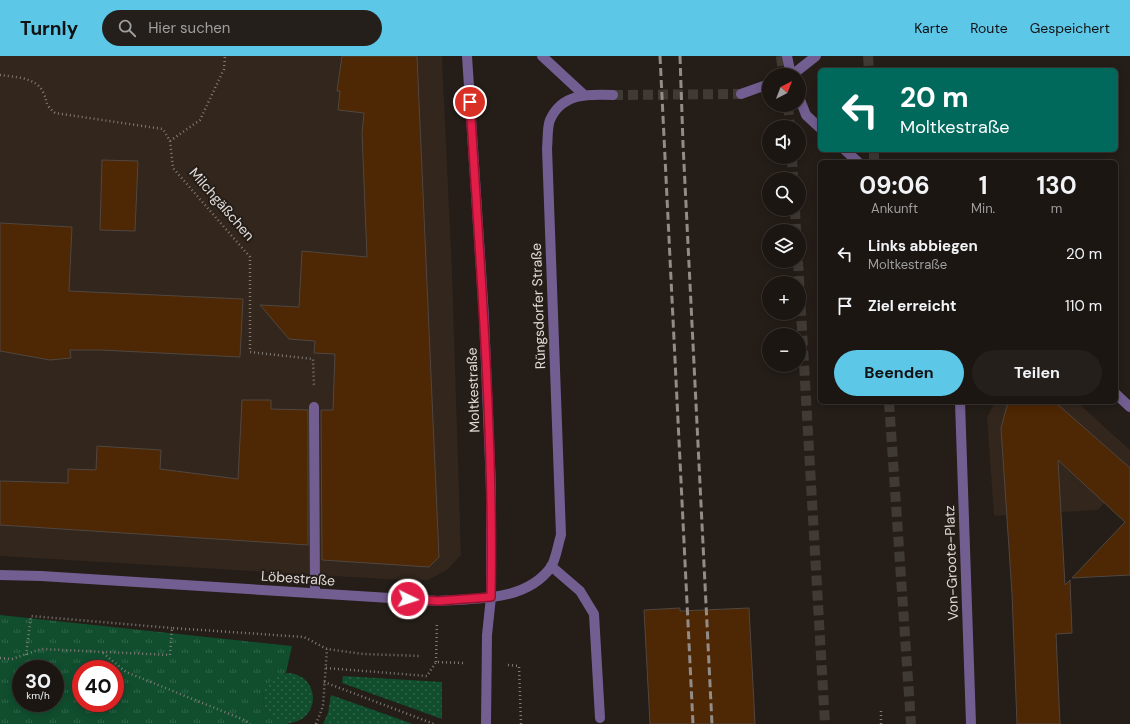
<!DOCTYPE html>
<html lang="de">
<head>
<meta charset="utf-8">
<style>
  body { margin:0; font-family:"DM Sans",sans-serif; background:#241f1b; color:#f1f3f6; height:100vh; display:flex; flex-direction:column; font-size:15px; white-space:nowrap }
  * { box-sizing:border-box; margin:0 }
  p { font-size:13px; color:#a09f9f }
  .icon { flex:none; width:22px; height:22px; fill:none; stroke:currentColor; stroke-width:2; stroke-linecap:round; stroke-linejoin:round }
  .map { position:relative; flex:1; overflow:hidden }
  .drawer { position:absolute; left:818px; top:104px; width:300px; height:244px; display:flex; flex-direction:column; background:#1b1612; border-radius:6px; box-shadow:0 2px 10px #0003,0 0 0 1px #393532 }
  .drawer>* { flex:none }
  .guide { position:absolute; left:818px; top:12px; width:300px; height:84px; border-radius:6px; box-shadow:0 2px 10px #0003,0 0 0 1px #393532; background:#00695c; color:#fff; overflow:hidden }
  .needle { width:26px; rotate:42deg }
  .controls { position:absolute; left:762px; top:12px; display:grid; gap:8px }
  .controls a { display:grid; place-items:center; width:44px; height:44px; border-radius:50%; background:#1b1612; box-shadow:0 2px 10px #0003,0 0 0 1px #393532; font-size:20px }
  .speed { position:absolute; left:12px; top:604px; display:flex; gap:8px; font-size:20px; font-weight:700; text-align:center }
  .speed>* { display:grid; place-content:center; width:52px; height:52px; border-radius:50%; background:#1b1612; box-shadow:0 2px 10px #0003,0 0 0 1px #393532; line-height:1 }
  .speed small { font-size:10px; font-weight:400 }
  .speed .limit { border:6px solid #d22; background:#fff; color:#111 }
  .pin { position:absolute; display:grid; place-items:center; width:34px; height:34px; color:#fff; margin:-17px; border:2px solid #fff; border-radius:50%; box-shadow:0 1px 4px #0007 }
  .me { position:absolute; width:44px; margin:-22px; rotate:94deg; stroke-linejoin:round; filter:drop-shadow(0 0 3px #0008) }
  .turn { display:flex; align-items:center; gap:14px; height:84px; padding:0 16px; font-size:18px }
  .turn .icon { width:52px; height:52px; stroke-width:2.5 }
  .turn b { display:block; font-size:28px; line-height:34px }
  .eta { display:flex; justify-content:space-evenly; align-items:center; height:68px; text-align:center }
  .eta b { font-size:24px; font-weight:700; line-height:28px }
  .cta { display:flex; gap:8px; margin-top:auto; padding:8px 16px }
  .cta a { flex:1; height:46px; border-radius:24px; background:#5dc7e8; color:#111; font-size:16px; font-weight:700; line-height:46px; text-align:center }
  .cta a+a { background:#241f1b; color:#f1f3f6 }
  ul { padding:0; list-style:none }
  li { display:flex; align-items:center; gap:12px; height:52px; padding:0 16px }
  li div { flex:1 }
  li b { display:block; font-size:15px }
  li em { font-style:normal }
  header { display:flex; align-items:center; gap:24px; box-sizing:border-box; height:56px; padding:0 20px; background:#5dc7e8; color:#111 }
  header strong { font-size:19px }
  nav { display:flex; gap:22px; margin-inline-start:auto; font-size:14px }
  .search { width:280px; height:36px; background:#241f1b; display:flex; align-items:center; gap:10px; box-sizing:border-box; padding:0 14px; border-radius:22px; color:#a09f9f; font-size:15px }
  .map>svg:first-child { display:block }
  .built { fill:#32261d }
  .grass { fill:url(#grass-dots) }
  .park { fill:url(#park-tufts); fill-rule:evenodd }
  .building { fill:#4e2704; stroke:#4f4741 }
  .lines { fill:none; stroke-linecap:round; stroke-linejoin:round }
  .minor-tunnel { stroke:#403a35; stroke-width:10; stroke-dasharray:10 5; stroke-linecap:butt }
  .major-tunnel { stroke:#403a35; stroke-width:10; stroke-dasharray:10 5; stroke-linecap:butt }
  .path { stroke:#827c78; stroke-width:2.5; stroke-dasharray:1 3; stroke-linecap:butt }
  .minor { stroke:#735e91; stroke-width:10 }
  .rail { stroke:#928c88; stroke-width:3; stroke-dasharray:8 4; stroke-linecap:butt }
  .route-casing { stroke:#92132f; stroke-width:10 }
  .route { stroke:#e11d48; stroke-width:7 }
  .labels { text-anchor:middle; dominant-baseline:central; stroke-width:4; stroke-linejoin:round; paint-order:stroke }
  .street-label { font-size:14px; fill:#e0dbd8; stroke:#241d18 }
</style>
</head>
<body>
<header>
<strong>Turnly</strong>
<div class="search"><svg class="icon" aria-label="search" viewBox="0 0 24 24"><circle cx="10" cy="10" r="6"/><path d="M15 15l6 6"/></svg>Hier suchen</div>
<nav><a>Karte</a><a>Route</a><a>Gespeichert</a></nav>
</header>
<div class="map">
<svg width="1130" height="668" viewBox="0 0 1130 668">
  <defs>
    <pattern id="grass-dots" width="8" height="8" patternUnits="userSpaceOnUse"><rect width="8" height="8" fill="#104e2e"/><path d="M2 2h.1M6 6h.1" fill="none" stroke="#32674c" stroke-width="1.8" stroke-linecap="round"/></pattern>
    <pattern id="park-tufts" width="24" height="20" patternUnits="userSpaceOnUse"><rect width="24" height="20" fill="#104e2e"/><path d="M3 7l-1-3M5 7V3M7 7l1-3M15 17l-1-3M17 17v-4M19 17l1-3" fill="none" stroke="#32674c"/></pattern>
  </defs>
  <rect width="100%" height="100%" fill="#241d18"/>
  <!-- built -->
  <path class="built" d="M 0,0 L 442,0 L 452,216 L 461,499 L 447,514 L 428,524 L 385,523 L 0,500 Z
    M 995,346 L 1077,346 L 1130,394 L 1130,419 L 1098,454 L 994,460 L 987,361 Z"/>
  <!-- grass -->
  <path class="grass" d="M263 642a25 25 0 1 1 50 0a25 25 0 1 1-50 0Z
    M 343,620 L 442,626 L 442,663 L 342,627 Z
    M 331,639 L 413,668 L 323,668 L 328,657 Z"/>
  <!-- park -->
  <path class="park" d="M 0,559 L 292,590 L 286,617 C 268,621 255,641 269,658 C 275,665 284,665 290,668 L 0,668 ZM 21,613 L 55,613 L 55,647 L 21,647 ZM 81,613 L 115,613 L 115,647 L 81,647 Z"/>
  <!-- building -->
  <path class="building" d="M 342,0 L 417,0 L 439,501 L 429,511 L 322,504 L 321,354 L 333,354 L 335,298 L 314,297 L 315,285 L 289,283 L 260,249 L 299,251 L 302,195 L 367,201 L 362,77 L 364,57 L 338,54 L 340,35 L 337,35 Z
    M 102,104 L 138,105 L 135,175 L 100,174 Z
    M 0,167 L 72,171 L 69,235 L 243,243 L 240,301 L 101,294 L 70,294 L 71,302 L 50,304 L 0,295 Z
    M 242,344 L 271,344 L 271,353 L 308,354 L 308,489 L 0,469 L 0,425 L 68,427 L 68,413 L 96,414 L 97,390 L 161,394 L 160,413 L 238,423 Z
    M 1008,346 L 1055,346 L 1130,412 L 1130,519 L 1072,522 L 1125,466 L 1058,404 L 1065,529 L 1070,524 L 1072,577 L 1056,578 L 1060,668 L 1017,668 L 1012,538 L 1001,372 Z
    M 680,552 L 680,555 L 749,552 L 755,668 L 650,668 L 644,554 Z"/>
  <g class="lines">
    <!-- minor-tunnel -->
    <path class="minor-tunnel" d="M 613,39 L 741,38"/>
    <!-- major-tunnel -->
    <path class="major-tunnel" d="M 781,0 L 783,19
      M 868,0 L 869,14
      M 788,49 L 790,71
      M 874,94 L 874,106
      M 792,101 L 793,123
      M 795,153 L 796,175
      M 798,205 L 825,668
      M 889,346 L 911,668"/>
    <!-- path -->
    <path class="path" d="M 0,19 C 14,21 36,21 43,36 C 48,46 44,48 55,57 L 163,73 L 170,85 L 173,112 L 250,201 L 250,296 L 313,303 L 314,330
      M 170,85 L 200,64 L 224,13 L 225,0
      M 103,597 L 126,616 L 242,663 L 250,668
      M 26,599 L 31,560 L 172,572
      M 0,602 L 12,603 L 41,593 L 170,599 L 172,572 L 304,581 L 327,593 L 363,598 L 421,600
      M 436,606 L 437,566
      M 508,609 L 519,610 L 521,668
      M 326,612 L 427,620 L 436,606 L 465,607
      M 324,626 L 434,668
      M 316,668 L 323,650 L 327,593
      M 881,668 L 881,652"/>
    <!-- minor -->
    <path class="minor" d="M 467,0 L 484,261 L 491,431 L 491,541 L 487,579 L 486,668
      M 542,0 L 583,38
      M 787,0 L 791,19
      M 792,19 L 816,0
      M 741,38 L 769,28
      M 799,41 L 806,59 L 820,72
      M 845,94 L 858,106
      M 1116,338 L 1130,351
      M 960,346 L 971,668
      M 314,351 L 315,537
      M 551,510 L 580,535 L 594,558 L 600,662
      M 0,519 L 41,520 L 438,545 C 476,542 526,546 551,511 C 556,503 558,488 561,479 L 547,92 C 548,84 547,71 550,64 C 562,37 588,38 613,39"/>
    <!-- rail -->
    <path class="rail" d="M 660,0 L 693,668
      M 680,0 L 683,88 L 712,668"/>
  </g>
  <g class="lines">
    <defs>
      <path id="route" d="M 408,543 L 438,545 L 491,541 C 494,376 480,211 470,46"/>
    </defs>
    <!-- route casing -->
    <use href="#route" class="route-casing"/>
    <!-- route -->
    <use href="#route" class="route"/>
  </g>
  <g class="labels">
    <!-- street labels -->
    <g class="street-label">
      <text transform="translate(222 148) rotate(49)">Milchgäßchen</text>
      <text transform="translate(538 250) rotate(-92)">Rüngsdorfer Straße</text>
      <text transform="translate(473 334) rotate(-92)">Moltkestraße</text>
      <text transform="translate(951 507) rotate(-92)">Von-Groote-Platz</text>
      <text transform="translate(298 522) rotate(4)">Löbestraße</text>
    </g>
  </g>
</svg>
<div class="controls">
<a><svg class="needle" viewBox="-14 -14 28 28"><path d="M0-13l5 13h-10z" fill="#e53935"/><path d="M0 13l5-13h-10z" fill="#a09f9f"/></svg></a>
<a><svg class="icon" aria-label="sound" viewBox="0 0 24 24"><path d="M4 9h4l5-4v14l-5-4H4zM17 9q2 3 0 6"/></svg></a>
<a><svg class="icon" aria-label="search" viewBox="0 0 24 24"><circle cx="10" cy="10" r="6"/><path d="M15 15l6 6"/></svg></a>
<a><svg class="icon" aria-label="layers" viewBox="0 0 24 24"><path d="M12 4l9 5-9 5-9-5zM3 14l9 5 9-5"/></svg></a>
<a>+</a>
<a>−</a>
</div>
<div class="speed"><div>30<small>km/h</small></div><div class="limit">40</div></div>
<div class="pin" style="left:470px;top:46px;background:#d93025"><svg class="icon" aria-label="arrive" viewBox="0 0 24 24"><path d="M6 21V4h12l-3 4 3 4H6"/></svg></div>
<svg class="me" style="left:408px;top:543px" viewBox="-20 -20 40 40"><circle r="17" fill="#e11d48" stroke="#fff" stroke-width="3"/><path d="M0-11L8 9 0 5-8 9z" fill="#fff"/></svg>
<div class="guide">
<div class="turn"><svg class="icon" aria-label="left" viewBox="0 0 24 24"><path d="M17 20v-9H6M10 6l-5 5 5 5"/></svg><div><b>20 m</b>Moltkestraße</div></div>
</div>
<section class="drawer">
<div class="eta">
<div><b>09:06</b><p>Ankunft</p></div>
<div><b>1</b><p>Min.</p></div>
<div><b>130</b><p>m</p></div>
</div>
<ul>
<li><svg class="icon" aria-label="left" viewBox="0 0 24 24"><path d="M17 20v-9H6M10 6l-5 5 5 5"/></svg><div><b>Links abbiegen</b><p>Moltkestraße</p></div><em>20 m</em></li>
<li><svg class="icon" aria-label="arrive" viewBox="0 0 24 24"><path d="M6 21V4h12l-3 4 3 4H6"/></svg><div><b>Ziel erreicht</b></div><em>110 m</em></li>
</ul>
<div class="cta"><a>Beenden</a><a>Teilen</a></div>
</section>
</div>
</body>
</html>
